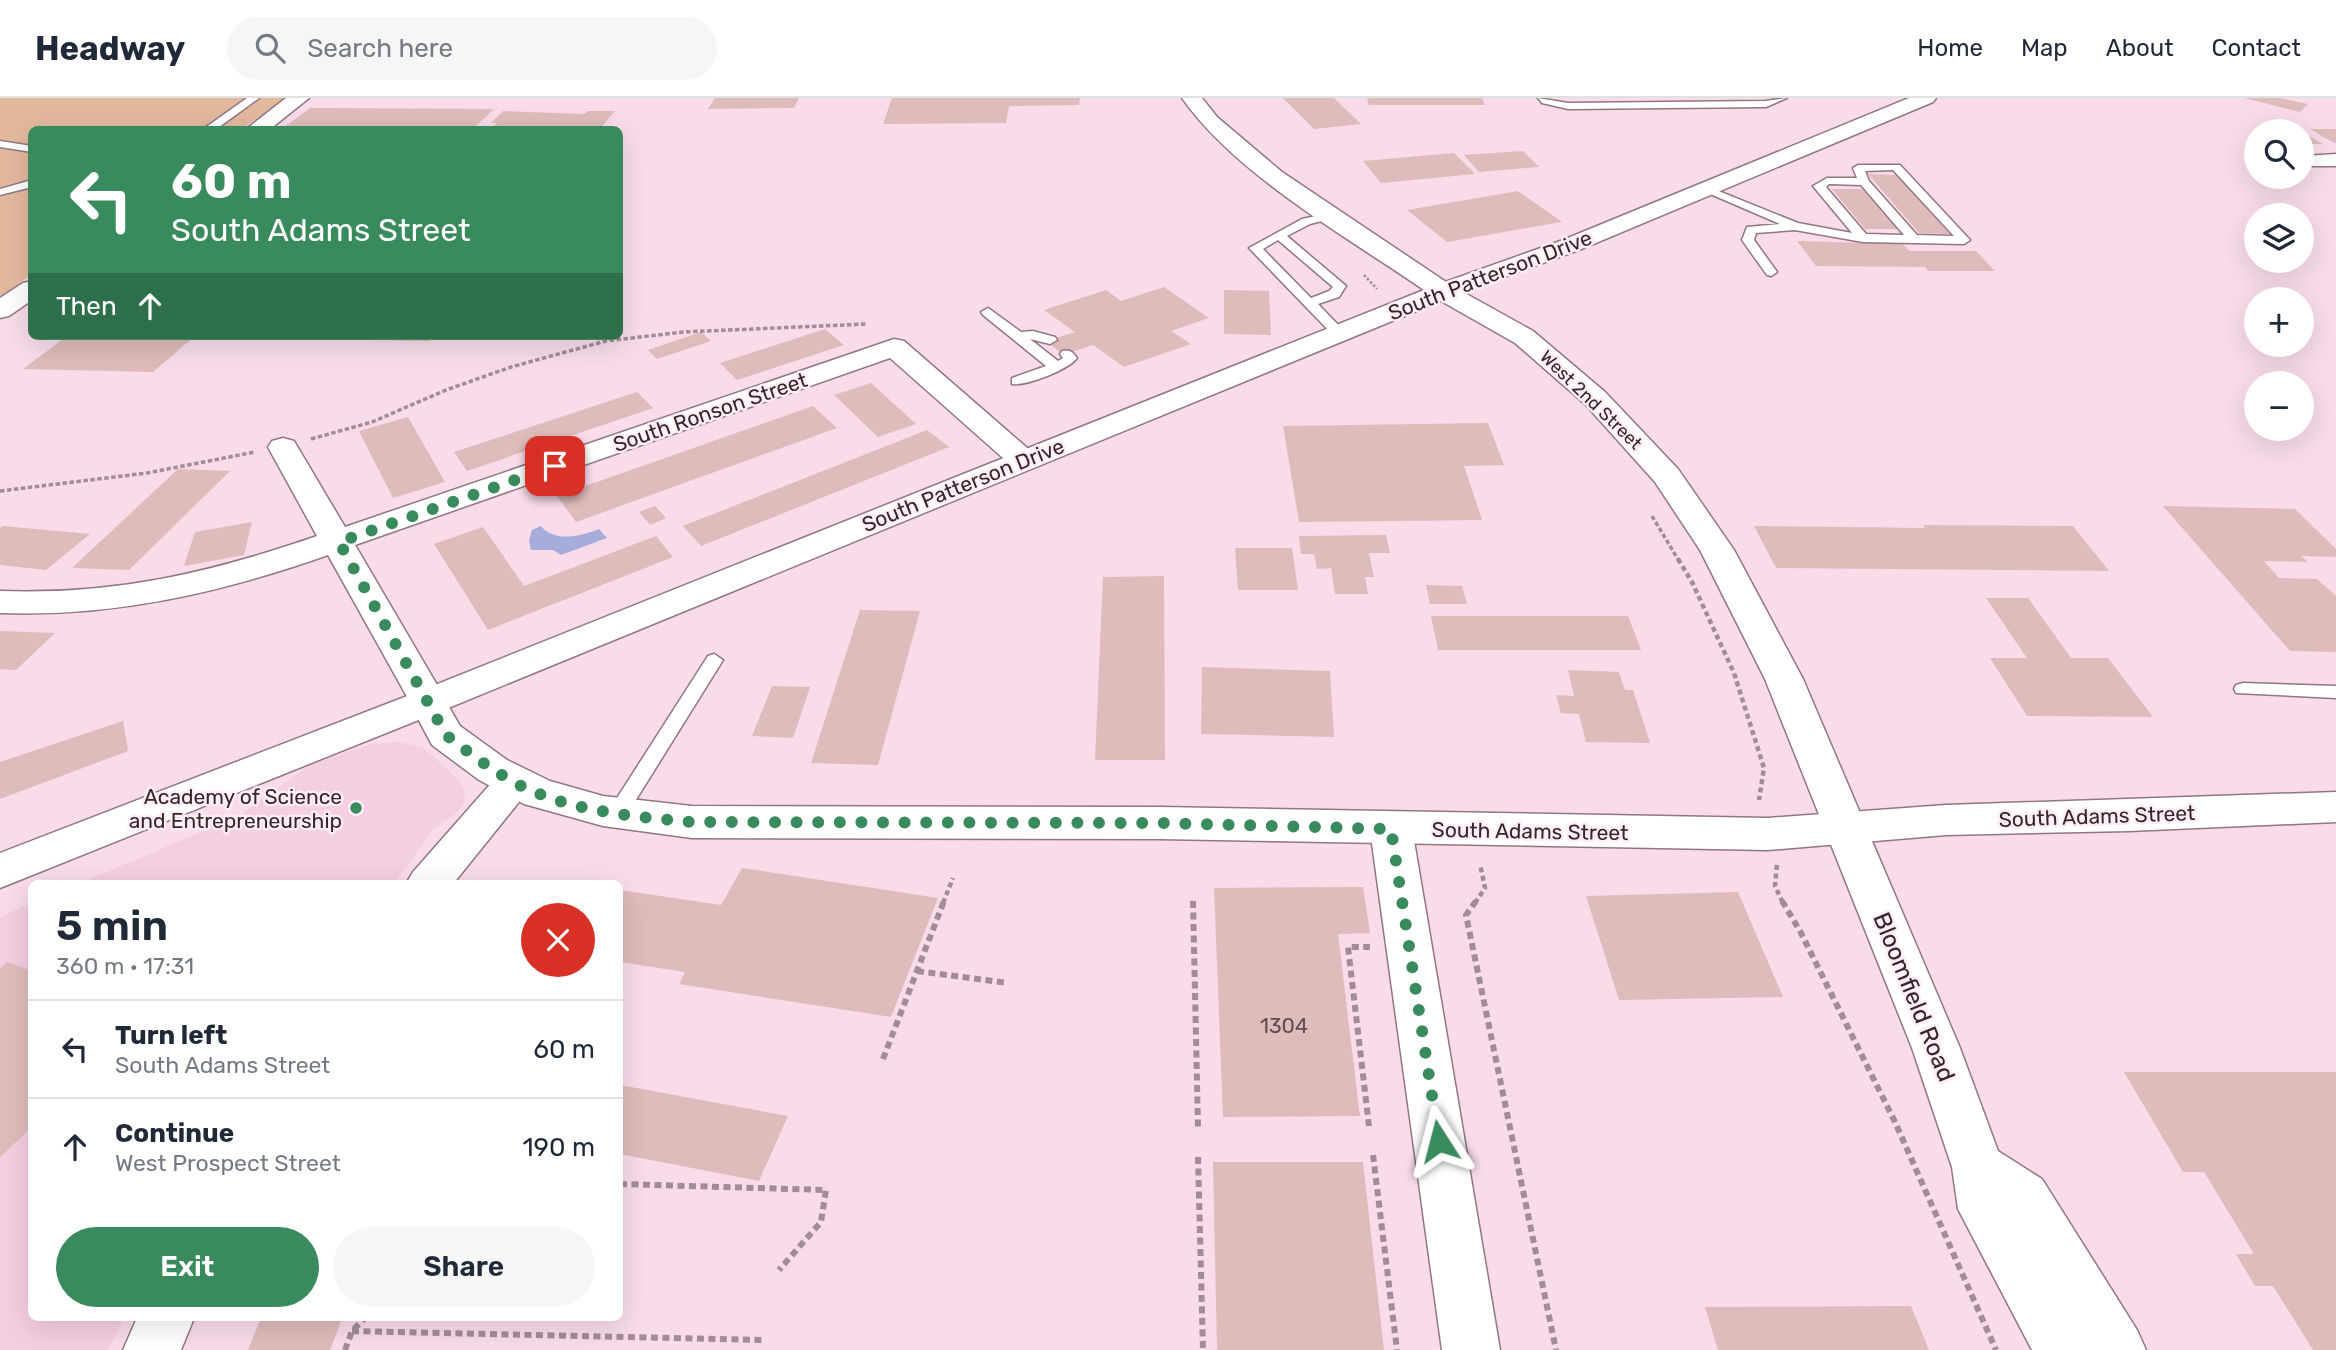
<!DOCTYPE html>
<html lang="en">
<head>
<meta charset="utf-8">
<style>
  body { margin:0; font-family:Rubik,sans-serif; background:#f6f6f7; color:#1f2937; height:100vh; display:flex; flex-direction:column; font-size:26px; white-space:nowrap }
  * { box-sizing:border-box; margin:0 }
  p { font-size:23px; color:#747a83 }
  .icon { flex:none; width:38px; height:38px; fill:none; stroke:currentColor; stroke-width:2; stroke-linecap:round; stroke-linejoin:round }
  .map { position:relative; flex:1; overflow:hidden }
  .drawer { position:absolute; left:28px; top:782px; width:595px; height:441px; display:flex; flex-direction:column; background:#fff; border-radius:10px; box-shadow:0 7px 28px #0002 }
  .drawer>* { flex:none }
  .hud { position:absolute; left:28px; top:28px; width:595px; height:214px; border-radius:10px; box-shadow:0 7px 28px #0002; background:#398b5d; color:#fff; overflow:hidden }
  .fabs { position:absolute; left:2244px; top:21px; display:grid; gap:14px }
  .fabs a { display:grid; place-items:center; width:70px; height:70px; border-radius:50%; background:#fff; box-shadow:0 7px 28px #0002; font-size:35px }
  .pin { position:absolute; display:grid; place-items:center; width:60px; height:60px; color:#fff; margin:-30px; border-radius:14px; box-shadow:0 4px 10px #0006 }
  .me { position:absolute; width:77px; margin:-38px; rotate:351deg; stroke-linejoin:round; filter:drop-shadow(0 0 5px #0008) }
  .turn { display:flex; align-items:center; gap:24px; height:147px; padding:0 28px; font-size:32px }
  .turn .icon { width:91px; height:91px; stroke-width:2.5 }
  .turn b { display:block; font-size:49px; line-height:60px }
  .then { display:flex; align-items:center; height:66px; padding:0 28px; background:#0003; gap:14px; font-size:26px }
  .round { display:grid; place-items:center; flex:none; width:74px; height:74px; border-radius:37px; background:#f6f6f7 }
  .headline { display:flex; align-items:center; justify-content:space-between; height:119px; padding:0 28px }
  h1 { font-size:42px; font-weight:600; line-height:52px }
  .cta { display:flex; gap:14px; margin-top:auto; padding:14px 28px }
  .cta a { flex:1; height:80px; border-radius:42px; background:#398b5d; color:#fff; font-size:28px; font-weight:600; line-height:80px; text-align:center }
  .cta a+a { background:#f6f6f7; color:#1f2937 }
  ul { padding:0; list-style:none }
  li { display:flex; align-items:center; gap:21px; height:98px; padding:0 28px; border-top:2px solid #e0e1e3 }
  li div { flex:1 }
  li b { display:block; font-size:26px }
  li em { font-style:normal }
  header { display:flex; align-items:center; gap:42px; box-sizing:border-box; height:98px; padding:0 35px; background:#fff; border-bottom:2px solid #e0e1e3 }
  header strong { font-size:33px }
  nav { display:flex; gap:38px; margin-inline-start:auto; font-size:24px }
  .search { width:490px; height:63px; background:#f6f6f7; display:flex; align-items:center; gap:18px; box-sizing:border-box; padding:0 24px; border-radius:38px; color:#747a83; font-size:26px }
  .map>svg:first-child { display:block }
  .built { fill:#f4cee1 }
  .green { fill:#e3b99e }
  .water { fill:#a7adda }
  .building { fill:#debcbb }
  .lines { fill:none; stroke-linecap:round; stroke-linejoin:round }
  .service-casing { stroke:#917684; stroke-width:3 }
  .minor-casing { stroke:#917684; stroke-width:3 }
  .tertiary-casing { stroke:#917684; stroke-width:3 }
  .primary-casing { stroke:#917684; stroke-width:3 }
  .path-far3 { stroke:#a28c97; stroke-width:2.5; stroke-dasharray:2.5 2; stroke-linecap:butt }
  .path-far2 { stroke:#a28c97; stroke-width:3.5; stroke-dasharray:4.5 2.5; stroke-linecap:butt }
  .path-far1 { stroke:#a28c97; stroke-width:4.5; stroke-dasharray:5 3.5; stroke-linecap:butt }
  .path { stroke:#a28c97; stroke-width:6; stroke-dasharray:7 4.5; stroke-linecap:butt }
  .service { fill:#fff; fill-rule:evenodd }
  .minor { fill:#fff; fill-rule:evenodd }
  .tertiary { fill:#fff; fill-rule:evenodd }
  .primary { fill:#fff; fill-rule:evenodd }
  .route { stroke:#398b5d; stroke-width:12; stroke-dasharray:0 21.6 }
  .poi-dot { fill:#398b5d; stroke:#ffecf5; stroke-width:2.5 }
  .labels { text-anchor:middle; dominant-baseline:central; stroke-width:5; stroke-linejoin:round; paint-order:stroke }
  .far-street-label { font-size:18px; fill:#33272d; stroke:#ffecf5 }
  .street-label { font-size:21px; fill:#33272d; stroke:#ffecf5 }
  .poi-label { font-size:21px; fill:#33272d; stroke:#ffecf5; text-anchor:end }
  .near-number-label { font-size:21px; fill:#5e4c50 }
  .near-street-label { font-size:24px; fill:#33272d; stroke:#ffecf5 }
</style>
</head>
<body>
<header>
<strong>Headway</strong>
<div class="search"><svg class="icon" aria-label="search" viewBox="0 0 24 24"><circle cx="10" cy="10" r="6"/><path d="M15 15l6 6"/></svg>Search here</div>
<nav><a>Home</a><a>Map</a><a>About</a><a>Contact</a></nav>
</header>
<div class="map">
<svg width="2336" height="1252" viewBox="0 0 2336 1252">
  <rect width="100%" height="100%" fill="#f9dbea"/>
  <!-- built -->
  <path class="built" d="M 400,644 L 424,650 L 460,683 L 465,695 L 464,705 L 457,715 L 434,730 L 394,786 L 78,786 L 239,718 L 310,667 L 371,646 Z
    M 31,805 L 32,1220 L 124,1220 L 108,1252 L 0,1252 L 0,819 Z"/>
  <!-- green -->
  <path class="green" d="M 0,0 L 287,0 L 241,31 L 32,32 L 31,177 L 0,199 Z"/>
  <!-- water -->
  <path class="water" d="M 541,428 C 555,445 581,438 599,431 L 607,440 L 561,457 L 553,452 L 531,452 L 529,443 L 532,432 Z"/>
  <!-- building -->
  <path class="building" d="M 715,0 L 799,0 L 794,10 L 708,11 Z
    M 892,0 L 1080,0 L 1079,7 L 1009,8 L 1006,25 L 883,26 Z
    M 1283,0 L 1334,0 L 1361,26 L 1314,31 Z
    M 1367,0 L 1482,0 L 1485,7 L 1369,7 Z
    M 2244,0 L 2280,0 L 2308,6 L 2300,14 Z
    M 310,10 L 494,11 L 473,31 L 283,30 Z
    M 503,13 L 584,16 L 588,13 L 615,13 L 599,32 L 490,32 L 497,25 L 491,25 Z
    M 2310,31 L 2336,31 L 2336,45 L 2334,45 Z
    M 2301,35 L 2304,35 L 2323,46 L 2301,46 Z
    M 1523,53 L 1539,69 L 1479,74 L 1464,57 Z
    M 1454,55 L 1475,76 L 1381,85 L 1363,63 Z
    M 1868,76 L 1897,77 L 1950,136 L 1919,135 Z
    M 1832,91 L 1862,91 L 1897,131 L 1865,131 Z
    M 1518,93 L 1562,124 L 1447,144 L 1407,112 Z
    M 1797,143 L 1903,146 L 1909,153 L 1976,153 L 1995,173 L 1928,173 L 1925,169 L 1816,168 Z
    M 1164,189 L 1209,220 L 1171,233 L 1191,246 L 1124,269 L 1093,247 L 1063,257 L 1046,243 L 1075,234 L 1044,212 L 1106,192 L 1121,203 Z
    M 1224,192 L 1269,193 L 1271,237 L 1224,236 Z
    M 825,231 L 844,247 L 737,282 L 720,265 Z
    M 701,234 L 711,243 L 657,261 L 648,252 Z
    M 67,238 L 195,238 L 153,274 L 23,271 Z
    M 311,238 L 434,238 L 429,243 L 307,241 Z
    M 871,285 L 916,326 L 878,339 L 834,297 Z
    M 637,294 L 653,310 L 467,373 L 454,354 Z
    M 813,308 L 837,330 L 576,424 L 557,398 Z
    M 408,319 L 445,384 L 393,400 L 359,333 Z
    M 1488,325 L 1504,367 L 1464,368 L 1482,422 L 1299,424 L 1283,328 Z
    M 927,332 L 949,349 L 701,448 L 683,428 Z
    M 178,371 L 230,373 L 129,472 L 72,470 Z
    M 655,408 L 666,420 L 650,427 L 639,414 Z
    M 2163,408 L 2295,411 L 2336,451 L 2336,459 L 2301,458 L 2308,464 L 2264,463 L 2279,480 L 2317,481 L 2336,498 L 2336,554 L 2290,553 Z
    M 252,424 L 244,457 L 184,468 L 195,434 Z
    M 1923,427 L 2073,428 L 2109,473 L 1776,470 L 1754,428 L 1925,430 Z
    M 3,428 L 90,436 L 46,472 L 0,467 L 0,430 Z
    M 483,429 L 524,488 L 656,438 L 673,459 L 488,532 L 434,446 Z
    M 1386,437 L 1390,455 L 1369,455 L 1374,479 L 1365,479 L 1368,496 L 1335,496 L 1331,470 L 1317,471 L 1314,456 L 1301,456 L 1299,438 Z
    M 1235,450 L 1292,450 L 1298,492 L 1238,492 Z
    M 1164,478 L 1165,662 L 1095,662 L 1103,479 Z
    M 1426,487 L 1462,488 L 1467,506 L 1430,506 Z
    M 1986,500 L 2028,500 L 2071,560 L 2108,560 L 2153,619 L 2027,618 L 1990,560 L 2027,560 Z
    M 860,512 L 920,513 L 878,667 L 811,665 Z
    M 1431,518 L 1628,518 L 1641,552 L 1438,552 Z
    M 0,533 L 55,535 L 16,572 L 0,571 Z
    M 1202,569 L 1330,573 L 1334,639 L 1201,636 Z
    M 1568,572 L 1619,574 L 1625,592 L 1633,592 L 1650,645 L 1586,644 L 1579,616 L 1561,615 L 1556,597 L 1574,598 Z
    M 772,588 L 810,589 L 793,640 L 752,638 Z
    M 123,623 L 128,653 L 0,701 L 0,664 Z
    M 742,770 L 938,800 L 891,919 L 679,886 L 685,874 L 620,864 L 620,792 L 721,807 Z
    M 1363,789 L 1370,835 L 1338,836 L 1360,1018 L 1223,1019 L 1214,790 Z
    M 1738,794 L 1783,899 L 1619,902 L 1586,798 Z
    M 8,864 L 32,873 L 32,1029 L 0,1059 L 0,870 Z
    M 2124,974 L 2336,974 L 2336,1252 L 2313,1252 L 2273,1188 L 2255,1188 L 2236,1156 L 2254,1156 L 2204,1074 L 2183,1074 Z
    M 620,987 L 788,1018 L 759,1083 L 620,1056 Z
    M 1213,1064 L 1363,1064 L 1384,1252 L 1217,1252 Z
    M 1911,1208 L 1929,1252 L 1718,1252 L 1705,1209 Z
    M 261,1220 L 342,1220 L 330,1252 L 248,1252 Z"/>
  <g class="lines">
    <defs>
      <path id="service" d="M 247,0 L 259,0 L 215,32 L 202,32 Z
        M 1538,0 L 1568,5 L 1765,3 L 1787,0 L 1766,9 L 1568,11 L 1542,5 Z
        M 0,43 L 32,48 L 32,54 L 0,49 Z
        M 1858,67 L 1900,67 L 1970,142 L 1964,146 L 1863,144 L 1795,132 L 1756,135 L 1754,142 L 1777,174 L 1771,178 L 1767,177 L 1742,142 L 1747,129 L 1780,126 L 1701,92 L 1711,90 L 1798,125 L 1852,135 L 1813,88 L 1827,80 L 1857,80 L 1853,70 ZM 1893,72 L 1954,138 L 1917,137 L 1869,83 L 1865,73 ZM 1829,86 L 1861,87 L 1904,137 L 1866,136 L 1826,89 Z
        M 32,82 L 32,89 L 0,97 L 0,91 Z
        M 1330,115 L 1334,116 L 1334,120 L 1310,126 L 1287,138 L 1346,188 L 1339,199 L 1318,206 L 1346,235 L 1339,239 L 1334,238 L 1249,150 L 1302,121 ZM 1278,142 L 1333,189 L 1329,193 L 1311,200 L 1263,151 Z
        M 988,210 L 1021,234 L 1033,233 L 1055,239 L 1057,242 L 1050,246 L 1030,241 L 1058,263 L 1063,260 L 1060,256 L 1062,253 C 1070,251 1073,254 1077,260 C 1068,272 1026,288 1012,286 L 1012,280 L 1046,268 L 983,217 L 981,214 Z
        M 714,556 L 723,562 L 624,721 L 617,724 L 610,721 L 607,716 L 610,711 L 708,558 Z
        M 2243,585 L 2336,588 L 2336,600 L 2236,595 L 2234,591 L 2236,587 Z"/>
      <path id="minor" d="M 286,0 L 309,0 L 269,32 L 245,32 Z
        M 2336,56 L 2336,68 L 2305,68 L 2302,63 L 2305,58 Z
        M 32,183 L 32,202 L 9,218 L 0,220 L 0,200 L 23,185 Z
        M 894,241 L 904,243 L 1034,356 L 1038,362 L 1034,368 L 1023,371 L 1012,368 L 890,260 L 355,447 L 447,604 L 441,613 L 428,617 L 415,613 L 328,457 C 220,495 114,519 0,515 L 0,493 C 114,497 210,475 317,438 L 268,349 L 272,343 L 283,340 L 294,343 L 345,429 Z
        M 515,669 L 529,674 L 535,684 L 453,786 L 406,786 L 413,774 L 501,674 Z
        M 1391,715 L 1406,720 L 1412,731 L 1500,1252 L 1442,1252 L 1370,731 L 1376,720 Z
        M 137,1220 L 194,1220 L 181,1252 L 123,1252 Z"/>
      <path id="tertiary" d="M 1909,0 L 1936,0 L 1933,4 L 1579,152 L 1452,198 L 1443,201 L 1434,198 L 1430,193 L 1434,188 L 1563,142 Z
        M 428,591 L 441,595 L 460,628 L 507,662 L 550,683 L 603,698 L 692,708 L 1160,709 L 1768,720 L 1946,707 L 2336,694 L 2336,724 L 2129,733 L 1946,737 L 1768,752 L 1160,741 L 692,740 L 603,728 L 524,706 L 479,682 L 432,647 L 409,604 L 415,595 Z"/>
      <path id="primary" d="M 1182,0 L 1202,0 L 1217,19 L 1282,74 L 1452,188 L 1533,233 L 1605,294 L 1678,371 L 1734,452 L 1803,581 L 1960,950 L 1998,1053 L 2042,1081 L 2137,1232 L 2146,1252 L 2032,1252 L 1958,1111 L 1952,1069 L 1912,950 L 1765,581 L 1700,452 L 1655,384 L 1585,306 L 1515,245 L 1441,203 L 441,613 L 0,790 L 0,755 L 415,595 L 1424,192 C 1347,139 1235,76 1182,0 Z"/>
    </defs>
    <!-- service casing -->
    <use href="#service" class="service-casing"/>
    <!-- minor casing -->
    <use href="#minor" class="minor-casing"/>
    <!-- tertiary casing -->
    <use href="#tertiary" class="tertiary-casing"/>
    <!-- primary casing -->
    <use href="#primary" class="primary-casing"/>
    <!-- path-far3 -->
    <path class="path-far3" d="M 1364,177 L 1377,191"/>
    <!-- path-far2 -->
    <path class="path-far2" d="M 311,341 L 372,324 L 446,292 L 511,269 L 606,243 L 683,234 L 867,226
      M 0,393 L 147,375 L 255,354
      M 1652,418 L 1679,463"/>
    <!-- path-far1 -->
    <path class="path-far1" d="M 1678,461 L 1692,484 L 1734,575 L 1764,670 L 1759,702
      M 1777,767 L 1775,788 L 1783,805
      M 943,805 L 953,780
      M 1475,805 L 1485,790 L 1480,766"/>
    <!-- path -->
    <path class="path" d="M 1193,803 L 1198,1029
      M 1476,803 L 1466,817 L 1556,1252
      M 1782,803 L 1800,833 L 1895,1024 L 1996,1252
      M 917,873 L 1008,885
      M 883,961 L 944,803
      M 1369,1028 L 1348,849 L 1370,849
      M 1373,1057 L 1397,1252
      M 1198,1059 L 1203,1252
      M 620,1086 L 826,1092 L 821,1124 L 779,1172
      M 352,1233 L 762,1242
      M 345,1252 L 352,1233 L 365,1220"/>
    <!-- service -->
    <use href="#service" class="service"/>
    <!-- minor -->
    <use href="#minor" class="minor"/>
    <!-- tertiary -->
    <use href="#tertiary" class="tertiary"/>
    <!-- primary -->
    <use href="#primary" class="primary"/>
  </g>
  <g class="lines">
    <!-- route -->
    <path class="route" d="M 555,368 L 339,444 L 446,637 C 475,659 504,682 537,695 C 586,715 640,719 692,724 L 1160,725 L 1391,731 L 1439,1043"/>
  </g>
  <!-- markers -->
  <circle class="poi-dot" cx="356" cy="710" r="7"/>
  <g class="labels">
    <!-- far-street labels -->
    <g class="far-street-label">
      <text transform="translate(1591 302) rotate(44)">West 2nd Street</text>
    </g>
    <!-- street labels -->
    <g class="street-label">
      <text transform="translate(1490 177) rotate(-21)">South Patterson Drive</text>
      <text transform="translate(710 314) rotate(-19)">South Ronson Street</text>
      <text transform="translate(963 387) rotate(-22)">South Patterson Drive</text>
      <text transform="translate(2097 718) rotate(-2)">South Adams Street</text>
      <text transform="translate(1530 733) rotate(1)">South Adams Street</text>
    </g>
    <!-- poi labels -->
    <g class="poi-label">
      <text x="342" y="698">Academy of Science<tspan x="342" dy="24">and Entrepreneurship</tspan></text>
    </g>
    <!-- near-number labels -->
    <g class="near-number-label">
      <text x="1284" y="927">1304</text>
    </g>
    <!-- near-street labels -->
    <g class="near-street-label">
      <text transform="translate(1914 899) rotate(68)">Bloomfield Road</text>
    </g>
  </g>
</svg>
<div class="fabs">
<a><svg class="icon" aria-label="search" viewBox="0 0 24 24"><circle cx="10" cy="10" r="6"/><path d="M15 15l6 6"/></svg></a>
<a><svg class="icon" aria-label="layers" viewBox="0 0 24 24"><path d="M12 4l9 5-9 5-9-5zM3 14l9 5 9-5"/></svg></a>
<a>+</a>
<a>−</a>
</div>
<div class="pin" style="left:555px;top:368px;background:#d93025"><svg class="icon" aria-label="arrive" viewBox="0 0 24 24"><path d="M6 21V4h12l-3 4 3 4H6"/></svg></div>
<svg class="me" style="left:1439px;top:1043px" viewBox="-20 -20 40 40"><path d="M0-17L14 15 0 8-14 15z" fill="#398b5d" stroke="#fff" stroke-width="4"/></svg>
<div class="hud">
<div class="turn"><svg class="icon" aria-label="left" viewBox="0 0 24 24"><path d="M17 20v-9H6M10 6l-5 5 5 5"/></svg><div><b>60 m</b>South Adams Street</div></div>
<div class="then">Then<svg class="icon" aria-label="ahead" viewBox="0 0 24 24"><path d="M12 20V5M6 11l6-6 6 6"/></svg></div>
</div>
<section class="drawer">
<div class="headline"><div><h1>5 min</h1><p>360 m · 17:31</p></div><a class="round" style="background:#d93025;color:#fff"><svg class="icon" aria-label="close" viewBox="0 0 24 24"><path d="M6 6l12 12M18 6L6 18"/></svg></a></div>
<ul>
<li><svg class="icon" aria-label="left" viewBox="0 0 24 24"><path d="M17 20v-9H6M10 6l-5 5 5 5"/></svg><div><b>Turn left</b><p>South Adams Street</p></div><em>60 m</em></li>
<li><svg class="icon" aria-label="ahead" viewBox="0 0 24 24"><path d="M12 20V5M6 11l6-6 6 6"/></svg><div><b>Continue</b><p>West Prospect Street</p></div><em>190 m</em></li>
</ul>
<div class="cta"><a>Exit</a><a>Share</a></div>
</section>
</div>
</body>
</html>
